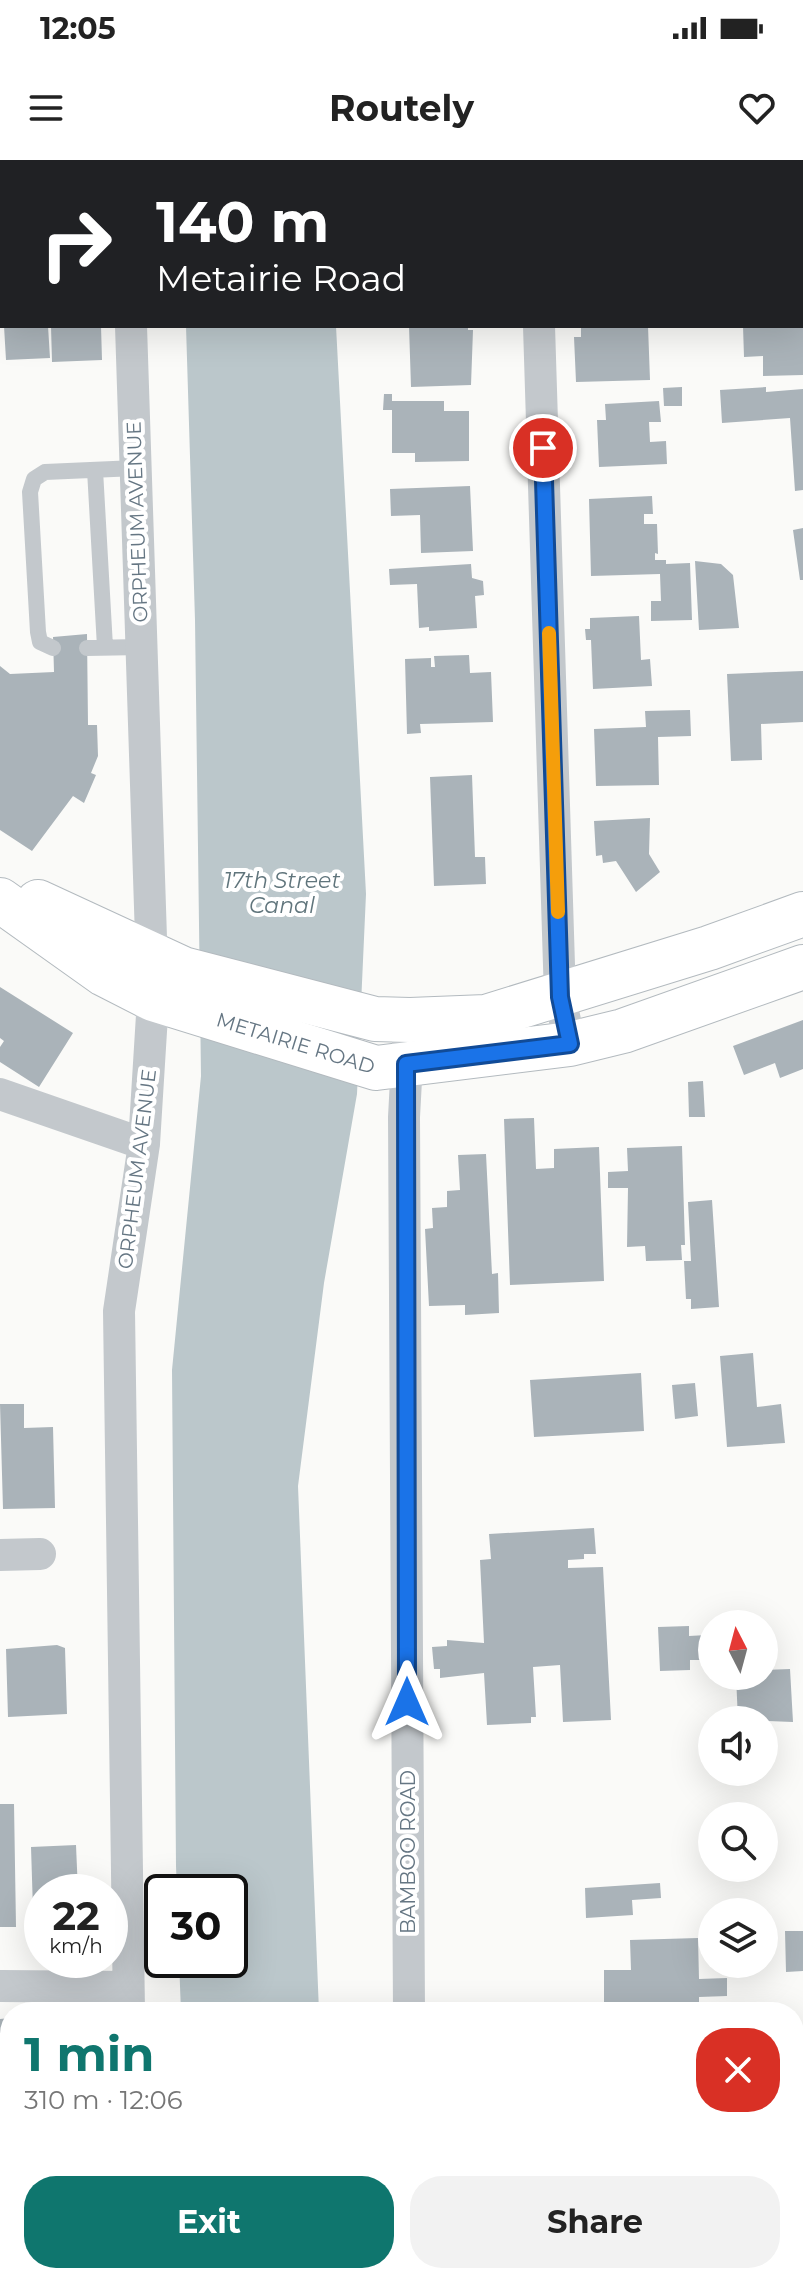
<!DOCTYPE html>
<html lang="en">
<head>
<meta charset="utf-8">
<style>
  body { margin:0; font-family:Montserrat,sans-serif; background:#f2f2f2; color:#222; height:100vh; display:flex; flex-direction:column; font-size:30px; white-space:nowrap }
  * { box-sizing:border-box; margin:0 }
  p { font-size:26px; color:#767676 }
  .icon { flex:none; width:44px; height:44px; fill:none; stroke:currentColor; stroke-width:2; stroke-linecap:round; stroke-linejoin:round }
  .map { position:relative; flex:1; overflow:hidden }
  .sheet { position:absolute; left:0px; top:1842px; width:804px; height:282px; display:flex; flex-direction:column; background:#fff; border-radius:32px 32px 0 0; box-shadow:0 8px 32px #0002 }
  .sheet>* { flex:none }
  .banner { position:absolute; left:0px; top:0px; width:804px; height:168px; box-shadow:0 8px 32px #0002; background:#202124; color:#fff; overflow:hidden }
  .needle { width:52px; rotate:354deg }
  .controls { position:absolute; left:698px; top:1450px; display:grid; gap:16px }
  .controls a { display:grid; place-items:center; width:80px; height:80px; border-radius:50%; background:#fff; box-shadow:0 8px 32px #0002; font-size:40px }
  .speed { position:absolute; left:24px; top:1714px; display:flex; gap:16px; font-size:40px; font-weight:700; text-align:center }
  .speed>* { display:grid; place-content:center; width:104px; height:104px; border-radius:50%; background:#fff; box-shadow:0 8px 32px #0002; line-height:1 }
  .speed small { font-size:20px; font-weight:400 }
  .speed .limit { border:4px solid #111; border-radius:12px; background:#fff; color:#111 }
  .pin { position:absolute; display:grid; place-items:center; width:68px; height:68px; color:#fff; margin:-34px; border:4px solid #fff; border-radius:50%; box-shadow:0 2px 8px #0007 }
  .me { position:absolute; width:88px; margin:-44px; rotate:0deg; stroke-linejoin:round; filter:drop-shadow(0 0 6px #0008) }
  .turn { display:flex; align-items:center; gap:28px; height:168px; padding:0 24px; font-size:36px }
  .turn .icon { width:104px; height:104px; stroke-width:2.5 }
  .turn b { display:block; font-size:56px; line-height:68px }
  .round { display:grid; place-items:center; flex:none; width:84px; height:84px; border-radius:32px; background:#f2f2f2 }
  .headline { display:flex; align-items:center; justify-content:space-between; height:136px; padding:0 24px }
  h1 { font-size:48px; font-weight:700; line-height:60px; color:#0f766e }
  .button { display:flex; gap:16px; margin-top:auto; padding:16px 24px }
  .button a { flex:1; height:92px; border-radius:32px; background:#0f766e; color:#fff; font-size:32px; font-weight:700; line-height:92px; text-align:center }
  .button a+a { background:#f2f2f2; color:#222 }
  .status { display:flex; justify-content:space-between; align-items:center; height:56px; padding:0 40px; background:#fff; direction:ltr }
  .status svg { height:22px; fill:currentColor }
  header { display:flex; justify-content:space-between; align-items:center; height:104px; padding:0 24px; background:#fff; font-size:36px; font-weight:700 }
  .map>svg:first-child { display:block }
  .water { fill:#bbc7cb }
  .building { fill:#aab3b9 }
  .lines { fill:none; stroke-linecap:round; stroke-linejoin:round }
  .secondary-casing { stroke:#b3babf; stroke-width:46 }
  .lane { stroke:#c3c8cc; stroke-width:16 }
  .street { stroke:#c3c8cc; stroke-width:32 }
  .secondary { stroke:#fff; stroke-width:44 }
  .route-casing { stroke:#114b97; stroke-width:20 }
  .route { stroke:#1a73e8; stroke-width:14 }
  .slow { stroke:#f59e0b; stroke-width:14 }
  .labels { text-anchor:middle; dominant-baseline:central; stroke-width:8; stroke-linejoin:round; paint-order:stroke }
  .street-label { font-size:20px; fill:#657683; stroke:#fff }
  .water-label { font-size:22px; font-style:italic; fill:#60757c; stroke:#fff }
</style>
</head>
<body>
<div class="status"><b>12:05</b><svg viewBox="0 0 49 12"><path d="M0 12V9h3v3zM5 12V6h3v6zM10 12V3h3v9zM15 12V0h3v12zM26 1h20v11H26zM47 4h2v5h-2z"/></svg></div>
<header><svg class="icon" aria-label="menu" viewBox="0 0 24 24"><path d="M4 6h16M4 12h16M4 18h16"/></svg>Routely<svg class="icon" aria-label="heart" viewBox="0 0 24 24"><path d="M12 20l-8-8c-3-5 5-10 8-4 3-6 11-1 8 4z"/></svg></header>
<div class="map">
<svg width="803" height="2123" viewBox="0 0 803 2123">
  <rect width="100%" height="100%" fill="#fafaf8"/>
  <!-- water -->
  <path class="water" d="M 186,166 L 336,166 L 366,734 L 357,934 L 324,1123 L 298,1326 L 319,1852 L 181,1852 L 179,1800 L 230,1800 L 230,1732 L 177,1732 L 176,1706 L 172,1210 L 201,916 L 195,460 Z
    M 189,2114 L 329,2114 L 330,2123 L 189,2123 Z"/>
  <!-- building -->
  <path class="building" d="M 4,166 L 48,166 L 50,198 L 6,200 Z
    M 51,166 L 101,166 L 102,200 L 52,202 Z
    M 409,166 L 468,166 L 468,170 L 473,170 L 471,225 L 411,227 Z
    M 581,166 L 648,166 L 650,220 L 576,222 L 574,177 L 581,177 Z
    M 743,166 L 803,166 L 803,215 L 763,216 L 763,196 L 744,197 Z
    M 682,227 L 682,246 L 664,246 L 663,228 Z
    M 766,227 L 766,232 L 803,229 L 803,330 L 795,331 L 790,258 L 722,263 L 720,230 Z
    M 384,234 L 392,234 L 392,241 L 444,241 L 444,251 L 469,251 L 469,301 L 415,302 L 415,293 L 392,293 L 392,250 L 383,250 Z
    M 659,241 L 661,262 L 649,262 L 650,282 L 666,281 L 667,304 L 599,307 L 597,260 L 606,260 L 605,244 Z
    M 470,326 L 473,391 L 421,393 L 420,355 L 391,356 L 390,329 Z
    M 652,336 L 653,354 L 644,354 L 644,364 L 657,364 L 658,394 L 655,393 L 655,400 L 666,400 L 666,404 L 690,403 L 692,460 L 651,461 L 651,441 L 661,441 L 660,414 L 591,416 L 589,339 Z
    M 803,368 L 803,420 L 800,420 L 793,370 Z
    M 695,401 L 721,404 L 733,415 L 739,468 L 699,470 Z
    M 471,404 L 472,418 L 483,421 L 484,435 L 475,436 L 477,468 L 429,471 L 429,467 L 419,468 L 417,424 L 390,425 L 389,409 Z
    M 639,456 L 641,500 L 650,499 L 652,526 L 593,529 L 591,480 L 586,480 L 585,469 L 590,469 L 590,458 Z
    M 87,474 L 88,565 L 97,565 L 98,596 L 91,613 L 96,615 L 84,643 L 73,636 L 32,691 L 0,670 L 0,506 L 10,514 L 54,512 L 53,477 Z
    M 469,495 L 470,513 L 491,512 L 493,562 L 420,564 L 421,573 L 407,574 L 405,499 L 431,498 L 431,507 L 435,507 L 434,496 Z
    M 803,511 L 803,562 L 761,564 L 762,600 L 731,601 L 727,514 Z
    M 690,550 L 691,576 L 658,577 L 659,625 L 596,626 L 594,569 L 646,567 L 645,551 Z
    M 472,615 L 475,697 L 485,697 L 486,724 L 434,726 L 430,617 Z
    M 650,658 L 649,694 L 660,712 L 636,732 L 616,701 L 603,703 L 602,695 L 596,696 L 594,661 Z
    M 0,827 L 73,873 L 39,927 L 0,902 L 0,887 L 4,881 L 0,878 Z
    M 803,860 L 803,909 L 780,918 L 775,903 L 744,915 L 733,886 Z
    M 703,921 L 705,957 L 689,957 L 688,922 Z
    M 534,958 L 536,1009 L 554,1008 L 554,989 L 599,987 L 604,1121 L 510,1125 L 504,959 Z
    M 682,986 L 685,1085 L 681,1085 L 682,1100 L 646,1101 L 645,1086 L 627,1087 L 628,1028 L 608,1028 L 608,1012 L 628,1011 L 627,988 Z
    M 486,994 L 492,1114 L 498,1113 L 499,1153 L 465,1155 L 465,1145 L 429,1146 L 425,1069 L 433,1068 L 432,1048 L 447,1047 L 447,1031 L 460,1030 L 458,995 Z
    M 712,1040 L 719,1147 L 691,1149 L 691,1139 L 686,1139 L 684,1101 L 691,1101 L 688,1042 Z
    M 753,1193 L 757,1247 L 781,1244 L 785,1283 L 727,1287 L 720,1196 Z
    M 641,1213 L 644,1271 L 534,1277 L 530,1220 Z
    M 695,1223 L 698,1256 L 675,1259 L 672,1225 Z
    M 0,1244 L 24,1244 L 24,1268 L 53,1267 L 55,1348 L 3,1349 Z
    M 594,1368 L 596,1394 L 584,1394 L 584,1399 L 568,1400 L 568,1408 L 603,1407 L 611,1560 L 563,1562 L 560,1505 L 533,1507 L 536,1557 L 531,1557 L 531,1563 L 487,1565 L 484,1513 L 440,1518 L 440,1509 L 434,1509 L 432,1487 L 447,1486 L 447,1480 L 484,1483 L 480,1400 L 491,1399 L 489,1374 Z
    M 689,1466 L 689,1476 L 707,1475 L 708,1500 L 690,1500 L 690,1510 L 660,1511 L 658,1467 Z
    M 57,1485 L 65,1488 L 67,1554 L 8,1557 L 6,1489 Z
    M 790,1509 L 793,1562 L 738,1560 L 736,1516 L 764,1516 L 764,1510 Z
    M 0,1644 L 14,1644 L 16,1767 L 0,1767 Z
    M 76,1685 L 78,1732 L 42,1732 L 42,1749 L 33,1750 L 31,1687 Z
    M 660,1723 L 661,1738 L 632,1740 L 633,1755 L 586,1758 L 585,1728 Z
    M 785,1771 L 803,1771 L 803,1811 L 786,1812 Z
    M 698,1778 L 699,1819 L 727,1818 L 727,1836 L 699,1837 L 699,1852 L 604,1852 L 604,1810 L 631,1810 L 630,1780 Z
    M 10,1858 L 10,1908 L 0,1908 L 0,1859 Z
    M 794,1951 L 803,1951 L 803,2030 L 794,2031 Z
    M 0,1964 L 10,1964 L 10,2045 L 0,2045 Z
    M 803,2076 L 803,2123 L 795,2123 L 794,2077 Z
    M 0,2085 L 10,2085 L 10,2114 L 60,2114 L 60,2123 L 0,2123 Z"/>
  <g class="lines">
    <defs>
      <g id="secondary">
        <path id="s1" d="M 0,740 L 104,814 L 153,839 L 376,908 L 570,884 L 623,871 L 803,807"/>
        <path d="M 38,742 L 183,809 L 375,859 L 410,860 L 486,857 L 709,788 L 803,754"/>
      </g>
    </defs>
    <!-- secondary casing -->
    <use href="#secondary" class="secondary-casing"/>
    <!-- lane -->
    <path class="lane" d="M 0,98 L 2,98
      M 95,310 L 105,487
      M 53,488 L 40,482 L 38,472 L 30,332 L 34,319 L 45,312 L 136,308
      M 87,488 L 141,487"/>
    <!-- street -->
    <path class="street" d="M 126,0 L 126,2
      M 534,0 L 534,2
      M 539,166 L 560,837 L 570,884
      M 408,883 L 404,957 L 409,1852
      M 0,934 L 144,984
      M 0,1395 L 40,1394
      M 0,1826 L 128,1827
      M 129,1852 L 119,1151 L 144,984 L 153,839 L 131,166
      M 134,2114 L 134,2123
      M 411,2114 L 412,2123"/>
    <!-- secondary -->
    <use href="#secondary" class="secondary"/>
  </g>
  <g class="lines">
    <defs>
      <path id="route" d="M 407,1542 L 406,904 L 570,884 L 560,837 L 543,288"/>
    </defs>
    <!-- route casing -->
    <use href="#route" class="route-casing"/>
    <!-- route -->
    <use href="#route" class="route"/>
    <!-- slow -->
    <path class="slow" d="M 549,473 L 558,752"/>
  </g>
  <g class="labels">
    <!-- street labels -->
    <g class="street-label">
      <text transform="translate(137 362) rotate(-92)">ORPHEUM AVENUE</text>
      <text stroke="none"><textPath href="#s1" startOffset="332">METAIRIE ROAD</textPath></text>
      <text transform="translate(137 1009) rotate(-83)">ORPHEUM AVENUE</text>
      <text transform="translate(408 1692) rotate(-90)">BAMBOO ROAD</text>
    </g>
    <!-- water labels -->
    <g class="water-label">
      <text x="282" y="720">17th Street<tspan x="282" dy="25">Canal</tspan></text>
    </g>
  </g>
</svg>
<div class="controls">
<a><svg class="needle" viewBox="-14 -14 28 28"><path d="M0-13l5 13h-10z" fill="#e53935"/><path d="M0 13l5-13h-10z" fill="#767676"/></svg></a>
<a><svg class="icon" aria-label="sound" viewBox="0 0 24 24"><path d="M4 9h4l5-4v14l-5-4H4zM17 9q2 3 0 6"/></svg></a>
<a><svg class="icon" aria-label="search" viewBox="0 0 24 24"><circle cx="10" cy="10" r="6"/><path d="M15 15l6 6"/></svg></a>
<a><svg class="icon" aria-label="layers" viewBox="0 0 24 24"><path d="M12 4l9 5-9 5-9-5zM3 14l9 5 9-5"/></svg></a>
</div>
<div class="speed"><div>22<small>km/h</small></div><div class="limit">30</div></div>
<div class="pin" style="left:543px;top:288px;background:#d93025"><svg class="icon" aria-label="arrive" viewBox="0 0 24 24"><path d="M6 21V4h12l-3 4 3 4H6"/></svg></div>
<svg class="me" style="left:407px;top:1542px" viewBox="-20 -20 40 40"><path d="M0-17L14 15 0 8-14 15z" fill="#1a73e8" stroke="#fff" stroke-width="4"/></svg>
<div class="banner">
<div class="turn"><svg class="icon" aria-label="right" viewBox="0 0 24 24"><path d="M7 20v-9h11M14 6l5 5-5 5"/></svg><div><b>140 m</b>Metairie Road</div></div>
</div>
<section class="sheet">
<div class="headline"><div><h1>1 min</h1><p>310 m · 12:06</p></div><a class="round" style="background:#d93025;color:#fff"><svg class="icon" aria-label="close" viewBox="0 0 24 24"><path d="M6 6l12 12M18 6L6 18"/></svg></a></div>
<div class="button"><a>Exit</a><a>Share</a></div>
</section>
</div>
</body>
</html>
